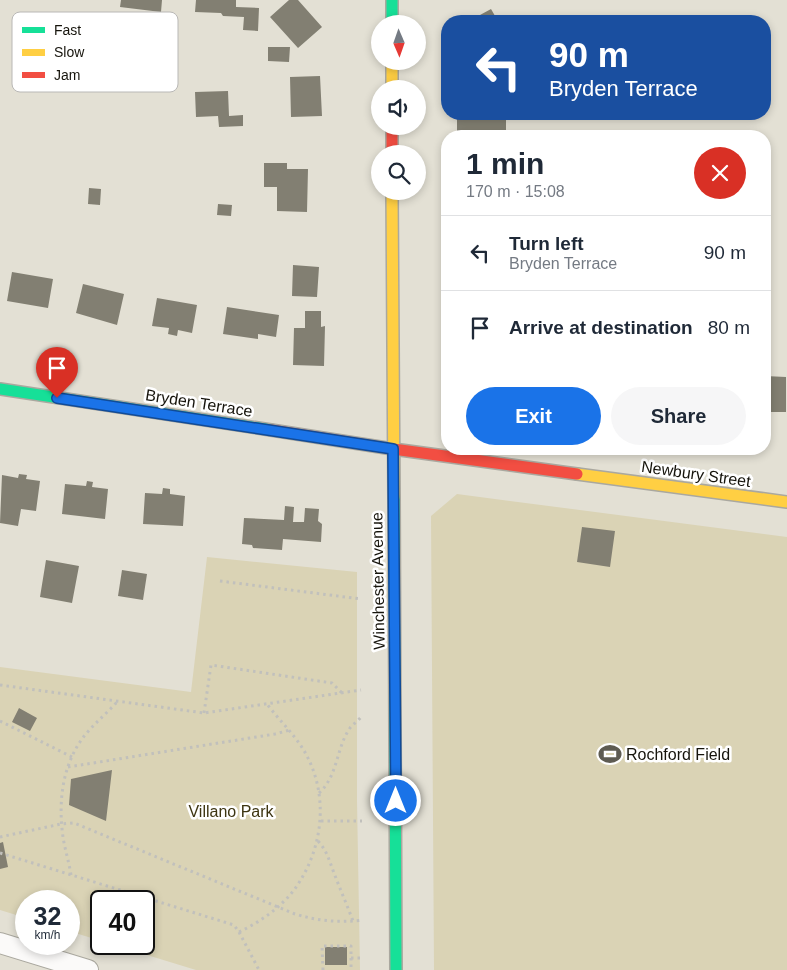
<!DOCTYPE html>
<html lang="en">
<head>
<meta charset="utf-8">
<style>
  body { margin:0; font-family:Arial,sans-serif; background:#f6f6f7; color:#1f2937; height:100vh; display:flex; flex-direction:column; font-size:19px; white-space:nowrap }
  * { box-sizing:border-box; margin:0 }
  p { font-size:16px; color:#747a83 }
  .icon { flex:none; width:28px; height:28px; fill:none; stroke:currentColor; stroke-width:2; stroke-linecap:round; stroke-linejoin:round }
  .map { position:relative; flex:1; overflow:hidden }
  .sheet { position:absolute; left:441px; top:130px; width:330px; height:325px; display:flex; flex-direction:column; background:#fff; border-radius:20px; box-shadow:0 2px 8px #0003 }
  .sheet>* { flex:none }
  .top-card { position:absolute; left:441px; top:15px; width:330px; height:105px; border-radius:20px; box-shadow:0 2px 8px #0003; background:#1a4fa0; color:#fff; overflow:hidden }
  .needle { width:32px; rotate:178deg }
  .buttons { position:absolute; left:371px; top:15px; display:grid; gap:10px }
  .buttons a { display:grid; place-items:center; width:55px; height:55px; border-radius:50%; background:#fff; box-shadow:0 2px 8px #0003; font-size:25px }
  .speed { position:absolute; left:15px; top:890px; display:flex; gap:10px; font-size:25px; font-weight:700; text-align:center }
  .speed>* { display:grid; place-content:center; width:65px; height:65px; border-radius:50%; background:#fff; box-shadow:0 2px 8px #0003; line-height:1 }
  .speed small { font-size:12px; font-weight:400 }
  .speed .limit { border:2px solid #111; border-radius:8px; background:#fff; color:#111 }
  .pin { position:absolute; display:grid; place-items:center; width:42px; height:42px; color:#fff; margin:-51px -21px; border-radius:50% 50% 50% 0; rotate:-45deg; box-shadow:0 0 5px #0007 }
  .pin .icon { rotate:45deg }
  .me { position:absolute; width:55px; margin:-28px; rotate:0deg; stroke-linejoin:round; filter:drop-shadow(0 0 4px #0008) }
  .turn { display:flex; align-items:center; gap:18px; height:105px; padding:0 25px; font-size:22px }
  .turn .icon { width:65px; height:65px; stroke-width:2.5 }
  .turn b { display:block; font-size:35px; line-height:42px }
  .round { display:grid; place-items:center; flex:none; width:52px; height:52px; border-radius:26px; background:#f6f6f7 }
  .overview { display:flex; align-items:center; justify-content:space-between; height:85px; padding:0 25px }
  h1 { font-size:30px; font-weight:700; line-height:38px }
  .primary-button { display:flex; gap:10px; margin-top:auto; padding:10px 25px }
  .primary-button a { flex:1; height:58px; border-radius:30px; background:#1a73e8; color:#fff; font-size:20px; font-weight:700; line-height:58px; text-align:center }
  .primary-button a+a { background:#f6f6f7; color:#1f2937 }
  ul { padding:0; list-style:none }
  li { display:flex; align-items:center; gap:15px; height:75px; padding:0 25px; border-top:1px solid #e0e1e3 }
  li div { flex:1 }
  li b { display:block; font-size:19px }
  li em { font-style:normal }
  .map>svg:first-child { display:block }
  .green { fill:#dad3b5 }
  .building { fill:#827f72 }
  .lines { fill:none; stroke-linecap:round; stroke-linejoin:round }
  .street-casing { stroke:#aaa89f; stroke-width:22 }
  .fast-casing { stroke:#aaa89f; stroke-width:14 }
  .slow-casing { stroke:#aaa89f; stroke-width:14 }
  .jam-casing { stroke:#aaa89f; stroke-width:14 }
  .path { stroke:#c1c0bc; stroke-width:3; stroke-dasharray:2.5 4; stroke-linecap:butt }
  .street { stroke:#fbfaf9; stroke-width:20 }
  .fast { stroke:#16e098; stroke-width:11 }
  .slow { stroke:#ffcf43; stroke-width:11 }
  .jam { stroke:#f24e42; stroke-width:11 }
  .route-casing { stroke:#114b97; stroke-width:12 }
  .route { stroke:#1a73e8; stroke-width:9 }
  .labels { text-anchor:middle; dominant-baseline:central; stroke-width:5; stroke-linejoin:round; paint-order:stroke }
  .street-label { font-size:16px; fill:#16140c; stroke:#fff }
  .poi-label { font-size:16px; fill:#16140c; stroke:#fff; text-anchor:start }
  .park-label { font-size:16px; fill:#3d3512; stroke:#fff }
  .key { fill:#fff; stroke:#b9b8b6; stroke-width:1 }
  .key-label { font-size:14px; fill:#16140c }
</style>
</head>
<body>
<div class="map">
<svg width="787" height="970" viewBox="0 0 787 970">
  <rect width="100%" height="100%" fill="#e3e0d4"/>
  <!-- green -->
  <path class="green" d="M 457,494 L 787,537 L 787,970 L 434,970 L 431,516 Z
    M 207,557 L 357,572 L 357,801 L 360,970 L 196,970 L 111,944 L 144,944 L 144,901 L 101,901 L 101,941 L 69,931 L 69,901 L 26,901 L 26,918 L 0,910 L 0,667 L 191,692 Z"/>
  <!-- building -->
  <path class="building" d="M 121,0 L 162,0 L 161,12 L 120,7 Z
    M 196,0 L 236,0 L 236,7 L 259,8 L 258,31 L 243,30 L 244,17 L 223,16 L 221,13 L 195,12 Z
    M 289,0 L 298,0 L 322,27 L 298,48 L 270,17 Z
    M 491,9 L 498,21 L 469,21 Z
    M 268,47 L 290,47 L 289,62 L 268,61 Z
    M 320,76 L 322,116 L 291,117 L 290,77 Z
    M 228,91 L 229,116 L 243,115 L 243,126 L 219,127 L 218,116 L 196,117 L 195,92 Z
    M 457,114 L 506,114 L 506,130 L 491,130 L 491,136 L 457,136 Z
    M 674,114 L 714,114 L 714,117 L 674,117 Z
    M 264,163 L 287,163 L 287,169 L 308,169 L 307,212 L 277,211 L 277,187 L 264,187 Z
    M 89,188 L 101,189 L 100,205 L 88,204 Z
    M 218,204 L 232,205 L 231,216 L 217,215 Z
    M 293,265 L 319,267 L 317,297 L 292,296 Z
    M 12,272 L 53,279 L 48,308 L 7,301 Z
    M 83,284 L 124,294 L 117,325 L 76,313 Z
    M 157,298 L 197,305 L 192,333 L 178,330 L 177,336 L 168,334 L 169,328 L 152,326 Z
    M 227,307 L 279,315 L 276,337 L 258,334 L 258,339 L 223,334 Z
    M 305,311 L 321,311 L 321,327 L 325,326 L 324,366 L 293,365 L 294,328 L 305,328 Z
    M 765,376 L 786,377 L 786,412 L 765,412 Z
    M 19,474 L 27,475 L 26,479 L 40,481 L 36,511 L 21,509 L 18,526 L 0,523 L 2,475 L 18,478 Z
    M 87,481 L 93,482 L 92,487 L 108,489 L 105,519 L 62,514 L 65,484 L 86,486 Z
    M 163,488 L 170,489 L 170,494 L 185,496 L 183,526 L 143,524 L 145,493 L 162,494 Z
    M 285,506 L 294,507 L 293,522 L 304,522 L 305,508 L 319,509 L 318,521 L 322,524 L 321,542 L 283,539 L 282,550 L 253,548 L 252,545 L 242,544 L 244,518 L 284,520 Z
    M 582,527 L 615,531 L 610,567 L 577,562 Z
    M 46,560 L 79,566 L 72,603 L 40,597 Z
    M 122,570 L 147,574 L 143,600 L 118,596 Z
    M 19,708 L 37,718 L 30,731 L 12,722 Z
    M 112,770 L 106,821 L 69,805 L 71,779 Z
    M 3,842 L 8,867 L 0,869 L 0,843 Z
    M 325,947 L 347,947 L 347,965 L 325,965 Z"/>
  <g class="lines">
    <defs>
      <path id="street" d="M 0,943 L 88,970"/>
      <path id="fast" d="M 392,0 L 392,24
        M 0,389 L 271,430
        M 394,497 L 396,970"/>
      <path id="slow" d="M 392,61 L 392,89
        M 392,191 L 394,497
        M 577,474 L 787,502"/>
      <path id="jam" d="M 392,126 L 392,154
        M 271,430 L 393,449 L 577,474"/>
    </defs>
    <!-- street casing -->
    <use href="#street" class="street-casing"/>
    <!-- fast casing -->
    <use href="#fast" class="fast-casing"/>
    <!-- slow casing -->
    <use href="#slow" class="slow-casing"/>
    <!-- jam casing -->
    <use href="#jam" class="jam-casing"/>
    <!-- path -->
    <path class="path" d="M 220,581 L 361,599
      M 0,685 L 204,713 L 361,690
      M 204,713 L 211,665 L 332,683 L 342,693
      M 0,721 L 72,757
      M 68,767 L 275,734 L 290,730
      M 319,793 C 338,776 336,748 350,728 C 353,724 358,721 361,717
      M 321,821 L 362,821
      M 0,837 L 61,824 L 74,823 L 295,914 C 318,921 339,923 363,920
      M 318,841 C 327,851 329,860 334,873 C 340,889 347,905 353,921
      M 0,853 L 234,925 L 239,932 L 259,970
      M 71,875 C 69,862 65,850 63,837 C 58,802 62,764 85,735 C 95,723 107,713 117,702
      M 239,932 C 260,922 280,908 294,890 C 324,849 330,793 303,749 C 293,733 279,720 267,704
      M 351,958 L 363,958
      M 323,970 L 322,946 L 351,946 L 351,970"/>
    <!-- street -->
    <use href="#street" class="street"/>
    <!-- fast -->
    <use href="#fast" class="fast"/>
    <!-- slow -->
    <use href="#slow" class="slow"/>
    <!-- jam -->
    <use href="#jam" class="jam"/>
  </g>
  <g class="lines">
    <defs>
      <path id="route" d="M 57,398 L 393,449 L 396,801"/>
    </defs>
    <!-- route casing -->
    <use href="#route" class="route-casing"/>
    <!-- route -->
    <use href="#route" class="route"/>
  </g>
  <!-- icons -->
  <defs>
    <symbol id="stadium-bare" viewBox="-9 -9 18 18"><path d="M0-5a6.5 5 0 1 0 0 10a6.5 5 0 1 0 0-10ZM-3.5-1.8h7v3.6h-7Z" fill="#5e5b52" stroke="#fff" stroke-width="2.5" paint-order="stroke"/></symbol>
  </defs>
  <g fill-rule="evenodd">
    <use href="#stadium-bare" x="594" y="738" width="32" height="32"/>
  </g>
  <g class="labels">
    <!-- street labels -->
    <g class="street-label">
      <text transform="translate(199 403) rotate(9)">Bryden Terrace</text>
      <text transform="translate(696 474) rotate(8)">Newbury Street</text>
      <text transform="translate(378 581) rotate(-91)">Winchester Avenue</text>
    </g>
    <!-- poi labels -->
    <g class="poi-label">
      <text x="626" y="754">Rochford Field</text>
    </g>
    <!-- park labels -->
    <g class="park-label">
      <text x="231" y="811">Villano Park</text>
    </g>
  </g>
  <!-- legend -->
  <rect x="12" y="12" width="166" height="80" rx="8" class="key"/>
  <rect x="22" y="27" width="23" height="6" fill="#16e098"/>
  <rect x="22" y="49" width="23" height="7" fill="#ffcf43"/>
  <rect x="22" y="72" width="23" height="6" fill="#f24e42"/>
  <g class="key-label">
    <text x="54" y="35">Fast</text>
    <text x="54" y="57">Slow</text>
    <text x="54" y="80">Jam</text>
  </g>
</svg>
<div class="buttons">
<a><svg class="needle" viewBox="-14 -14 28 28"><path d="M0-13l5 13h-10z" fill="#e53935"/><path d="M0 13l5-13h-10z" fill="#747a83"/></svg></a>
<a><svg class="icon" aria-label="sound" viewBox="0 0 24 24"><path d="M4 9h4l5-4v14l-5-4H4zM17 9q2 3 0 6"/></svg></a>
<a><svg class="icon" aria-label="search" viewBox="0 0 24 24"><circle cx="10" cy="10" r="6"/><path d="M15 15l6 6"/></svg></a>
</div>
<div class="speed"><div>32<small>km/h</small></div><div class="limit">40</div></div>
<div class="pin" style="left:57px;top:398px;background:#d93025"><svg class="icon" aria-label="arrive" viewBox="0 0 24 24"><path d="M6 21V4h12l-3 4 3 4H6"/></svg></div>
<svg class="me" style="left:396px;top:801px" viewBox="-20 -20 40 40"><circle r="17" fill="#1a73e8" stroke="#fff" stroke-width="3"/><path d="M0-11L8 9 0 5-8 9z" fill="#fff"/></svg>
<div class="top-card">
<div class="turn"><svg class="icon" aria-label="left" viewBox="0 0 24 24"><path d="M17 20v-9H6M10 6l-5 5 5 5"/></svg><div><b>90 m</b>Bryden Terrace</div></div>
</div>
<section class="sheet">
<div class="overview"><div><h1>1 min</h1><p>170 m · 15:08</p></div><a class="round" style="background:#d93025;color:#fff"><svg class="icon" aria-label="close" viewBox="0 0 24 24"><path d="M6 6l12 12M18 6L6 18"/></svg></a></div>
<ul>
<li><svg class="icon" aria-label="left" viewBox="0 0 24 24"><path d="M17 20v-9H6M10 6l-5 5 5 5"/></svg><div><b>Turn left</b><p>Bryden Terrace</p></div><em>90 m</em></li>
<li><svg class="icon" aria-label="arrive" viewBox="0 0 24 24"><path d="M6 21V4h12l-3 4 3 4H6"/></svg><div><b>Arrive at destination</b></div><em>80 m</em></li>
</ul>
<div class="primary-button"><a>Exit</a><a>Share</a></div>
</section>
</div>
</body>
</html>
